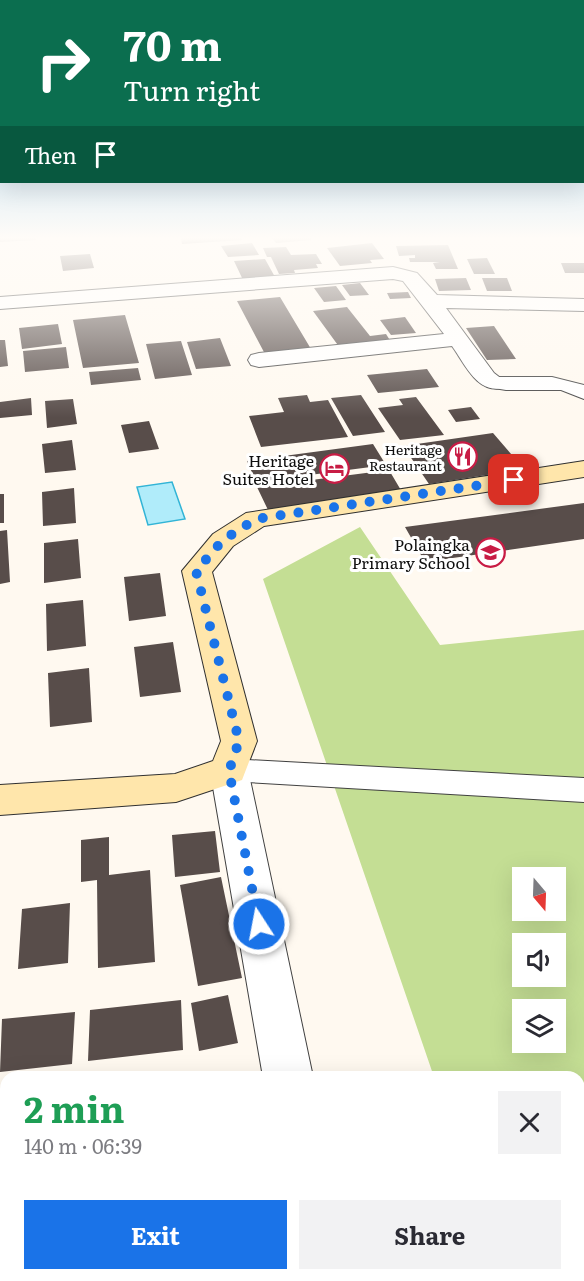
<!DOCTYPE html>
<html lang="en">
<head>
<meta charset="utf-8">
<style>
  body { margin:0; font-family:Literata,serif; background:#f2f2f3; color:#2b2b33; height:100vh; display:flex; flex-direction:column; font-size:22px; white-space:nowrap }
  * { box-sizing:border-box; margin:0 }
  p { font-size:20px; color:#7c7c81 }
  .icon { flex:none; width:33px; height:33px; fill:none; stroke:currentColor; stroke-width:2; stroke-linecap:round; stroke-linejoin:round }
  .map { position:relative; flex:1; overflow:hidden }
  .panel { position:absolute; left:0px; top:1071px; width:585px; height:210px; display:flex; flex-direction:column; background:#fff; border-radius:18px 18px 0 0; box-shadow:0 6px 24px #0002 }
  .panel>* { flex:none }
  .guide { position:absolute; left:0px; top:0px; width:585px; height:183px; box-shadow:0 6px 24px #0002; background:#0b6e4f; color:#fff; overflow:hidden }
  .needle { width:39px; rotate:161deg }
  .tools { position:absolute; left:512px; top:867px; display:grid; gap:12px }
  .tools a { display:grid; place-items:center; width:54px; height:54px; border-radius:0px; background:#fff; box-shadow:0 6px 24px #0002; font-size:30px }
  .pin { position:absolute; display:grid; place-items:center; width:51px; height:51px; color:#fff; margin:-26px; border-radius:12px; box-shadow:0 3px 9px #0006 }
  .me { position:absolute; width:66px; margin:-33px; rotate:349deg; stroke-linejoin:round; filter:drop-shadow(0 0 4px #0008) }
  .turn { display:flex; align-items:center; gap:21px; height:126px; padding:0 24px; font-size:27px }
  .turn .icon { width:78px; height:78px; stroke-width:2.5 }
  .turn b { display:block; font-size:42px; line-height:51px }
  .then { display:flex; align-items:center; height:57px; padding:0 24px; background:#0003; gap:12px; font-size:22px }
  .round { display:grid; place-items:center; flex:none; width:63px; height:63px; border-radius:0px; background:#f2f2f3 }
  .headline { display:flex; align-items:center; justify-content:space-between; height:102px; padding:0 24px }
  h1 { font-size:36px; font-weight:700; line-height:45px; color:#1e9e55 }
  .button { display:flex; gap:12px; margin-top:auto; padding:12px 24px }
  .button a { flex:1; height:69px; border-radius:0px; background:#1a73e8; color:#fff; font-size:24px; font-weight:700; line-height:69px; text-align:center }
  .button a+a { background:#f2f2f3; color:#2b2b33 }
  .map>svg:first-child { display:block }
  .forest { fill:#c4de94; fill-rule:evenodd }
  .water { fill:#b0ecfa; stroke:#32b4d6; stroke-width:1.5 }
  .building { fill:#584d4a }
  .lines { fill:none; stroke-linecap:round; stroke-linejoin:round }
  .lane-casing { stroke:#414141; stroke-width:2 }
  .street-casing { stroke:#414141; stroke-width:2 }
  .secondary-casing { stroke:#303030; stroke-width:2 }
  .lane { fill:#fff; fill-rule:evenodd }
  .street { fill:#fff; fill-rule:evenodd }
  .secondary { fill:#ffe6ab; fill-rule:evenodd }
  .route { stroke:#1a73e8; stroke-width:10; stroke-dasharray:0 18 }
  .labels { text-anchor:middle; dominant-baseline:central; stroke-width:6; stroke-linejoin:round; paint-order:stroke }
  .far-poi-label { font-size:14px; fill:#0e0e0e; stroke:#fff; text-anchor:end }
  .poi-label { font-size:16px; fill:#0e0e0e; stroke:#fff; text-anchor:end }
</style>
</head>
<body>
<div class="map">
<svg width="584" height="1281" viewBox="0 0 584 1281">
  <rect width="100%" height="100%" fill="#fff9f0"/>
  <!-- forest -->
  <path class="forest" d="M 360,527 L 440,645 L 584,630 L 584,1149 L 579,1150 L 579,1077 L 434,1077 L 263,579 ZM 522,878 L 555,878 L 555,910 L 522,910 ZM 522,944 L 555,944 L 555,976 L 522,976 ZM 522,1010 L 555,1010 L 555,1042 L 522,1042 Z"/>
  <!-- water -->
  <path class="water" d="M 172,482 L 185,519 L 148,525 L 137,487 Z"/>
  <!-- building -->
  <path class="building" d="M 0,238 L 36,238 L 36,240 L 0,242 Z
    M 181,238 L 242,238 L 242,240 L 182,244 Z
    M 272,238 L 311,238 L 311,240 L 276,243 Z
    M 252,243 L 259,255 L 228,257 L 221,246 Z
    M 372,243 L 384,259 L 370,260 L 372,263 L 340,266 L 327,248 Z
    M 448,245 L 458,269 L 436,269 L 433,263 L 440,262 L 410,262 L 409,258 L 415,258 L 415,255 L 399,256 L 396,246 Z
    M 286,247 L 291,255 L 316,254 L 322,264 L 316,264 L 318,268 L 294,270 L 295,273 L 279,274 L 271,257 L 267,257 L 263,248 Z
    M 90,254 L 94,268 L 63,271 L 60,256 Z
    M 487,258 L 495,274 L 474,274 L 467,259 Z
    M 265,259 L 275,277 L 243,280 L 234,261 Z
    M 561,263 L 584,263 L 584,273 L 565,273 Z
    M 466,278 L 471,290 L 439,291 L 435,279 Z
    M 482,278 L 507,278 L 512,291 L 487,291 Z
    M 360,283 L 369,295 L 350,296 L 342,285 Z
    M 336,286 L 346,300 L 324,302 L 314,288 Z
    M 408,292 L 411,298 L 390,299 L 387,293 Z
    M 280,297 L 311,349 L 265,354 L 237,301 Z
    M 347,307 L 370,336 L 386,334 L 391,342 L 340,348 L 313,311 Z
    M 125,315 L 139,363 L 83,368 L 73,320 Z
    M 405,317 L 416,333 L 391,335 L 380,320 Z
    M 58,324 L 62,344 L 22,349 L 19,328 Z
    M 494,326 L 516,359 L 487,360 L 466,328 Z
    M 220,338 L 231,366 L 196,369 L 187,342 Z
    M 0,340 L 5,340 L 8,366 L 0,367 Z
    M 181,341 L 192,375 L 155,379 L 146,344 Z
    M 66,347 L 69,368 L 25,372 L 23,351 Z
    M 138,368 L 141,380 L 91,385 L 89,372 Z
    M 427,369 L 439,387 L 378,393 L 367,375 Z
    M 307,395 L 310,402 L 328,400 L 348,437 L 261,447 L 249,416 L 284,412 L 278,398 Z
    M 361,395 L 385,432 L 353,436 L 331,398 Z
    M 416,397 L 444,435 L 400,440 L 378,408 L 403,405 L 399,399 Z
    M 31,398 L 32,415 L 0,418 L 0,402 Z
    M 73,399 L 77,424 L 47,428 L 45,401 Z
    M 471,407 L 480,419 L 456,422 L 448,410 Z
    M 149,421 L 159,449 L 129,453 L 121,425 Z
    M 493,433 L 524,469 L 429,484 L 403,446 Z
    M 72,440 L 76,470 L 45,473 L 42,444 Z
    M 373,444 L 386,465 L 256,482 L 247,461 Z
    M 389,470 L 402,492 L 268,510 L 257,487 Z
    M 74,488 L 76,523 L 43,526 L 42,492 Z
    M 0,494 L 4,494 L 4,523 L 0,523 Z
    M 584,503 L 584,539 L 425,562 L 405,527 Z
    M 7,530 L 10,582 L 0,584 L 0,531 Z
    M 78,539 L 81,578 L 44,583 L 44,543 Z
    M 160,573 L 166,616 L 129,621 L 124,577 Z
    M 83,600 L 86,646 L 47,651 L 46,604 Z
    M 173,642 L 181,692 L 140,697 L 134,647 Z
    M 89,668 L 92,722 L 50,727 L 48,673 Z
    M 215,831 L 220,872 L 175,877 L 172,835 Z
    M 109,837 L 109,875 L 150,870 L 155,962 L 98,968 L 97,880 L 81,882 L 81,840 Z
    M 221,877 L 242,978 L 198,986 L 180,885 Z
    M 70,903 L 68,963 L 18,969 L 22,909 Z
    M 228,995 L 238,1043 L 199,1051 L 191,1003 Z
    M 181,1000 L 183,1050 L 88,1061 L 90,1010 Z
    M 75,1012 L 72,1064 L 0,1072 L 2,1019 Z
    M 64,1275 L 91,1275 L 91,1281 L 37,1281 Z"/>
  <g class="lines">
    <defs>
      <path id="lane" d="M 495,377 L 552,377 L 584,385 L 584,399 L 561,390 L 506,390 L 488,387 L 485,383 L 488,379 Z
        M 229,759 L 584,778 L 584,802 L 229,781 L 218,778 L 214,770 L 218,762 Z"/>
      <path id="street" d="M 393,267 L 417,273 L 437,295 L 584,299 L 584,311 L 446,308 L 494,373 L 507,383 L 503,388 C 477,394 465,364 452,346 L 259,367 L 251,365 L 248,360 L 251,355 L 259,353 L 444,334 L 403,281 L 393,279 L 0,309 L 0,297 Z
        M 229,756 L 242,760 L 248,770 L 313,1077 L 263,1077 L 210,770 L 216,760 Z
        M 298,1275 L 354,1275 L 355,1281 L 299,1281 Z"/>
      <path id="secondary" d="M 584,461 L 584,477 L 264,526 L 233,546 L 212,572 L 257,741 L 242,780 L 176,802 L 0,815 L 0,785 L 175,774 L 213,761 L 221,741 L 182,571 L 213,534 L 246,513 Z"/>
    </defs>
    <!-- lane casing -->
    <use href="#lane" class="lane-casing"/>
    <!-- street casing -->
    <use href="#street" class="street-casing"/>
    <!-- secondary casing -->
    <use href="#secondary" class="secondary-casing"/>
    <!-- lane -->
    <use href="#lane" class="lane"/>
    <!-- street -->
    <use href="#street" class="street"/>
    <!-- secondary -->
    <use href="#secondary" class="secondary"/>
  </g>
  <!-- sky -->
  <linearGradient id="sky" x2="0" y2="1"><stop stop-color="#91caef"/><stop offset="0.57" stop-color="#fffcf8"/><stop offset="1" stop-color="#fffcf8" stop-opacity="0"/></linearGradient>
  <rect width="584" height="418" fill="url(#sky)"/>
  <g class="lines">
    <!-- route -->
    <path class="route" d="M 259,924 L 229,771 L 239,741 L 196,571 L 223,540 L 256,519 L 514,480"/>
  </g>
  <!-- icons -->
  <defs>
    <symbol id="restaurant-ring" viewBox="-11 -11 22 22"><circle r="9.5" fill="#fff" stroke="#c81c45" stroke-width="1.5"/><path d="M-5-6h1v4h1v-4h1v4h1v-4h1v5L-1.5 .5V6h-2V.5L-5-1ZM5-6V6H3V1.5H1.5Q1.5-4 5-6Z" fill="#c81c45"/></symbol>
    <symbol id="hotel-ring" viewBox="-11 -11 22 22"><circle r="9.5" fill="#fff" stroke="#c81c45" stroke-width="1.5"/><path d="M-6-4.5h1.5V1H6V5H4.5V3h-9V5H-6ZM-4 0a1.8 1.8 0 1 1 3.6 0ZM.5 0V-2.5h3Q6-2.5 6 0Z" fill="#c81c45"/></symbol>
    <symbol id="school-ring" viewBox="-11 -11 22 22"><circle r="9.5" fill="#fff" stroke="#c81c45" stroke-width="1.5"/><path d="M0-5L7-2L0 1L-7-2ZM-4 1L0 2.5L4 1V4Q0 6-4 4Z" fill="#c81c45"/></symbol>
  </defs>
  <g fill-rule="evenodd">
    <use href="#restaurant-ring" x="446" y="440" width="33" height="33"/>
    <use href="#hotel-ring" x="318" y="452" width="33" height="33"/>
    <use href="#school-ring" x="474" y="536" width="33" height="33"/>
  </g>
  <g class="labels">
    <!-- far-poi labels -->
    <g class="far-poi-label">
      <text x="442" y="449">Heritage<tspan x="442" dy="16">Restaurant</tspan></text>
    </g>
    <!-- poi labels -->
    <g class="poi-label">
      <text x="314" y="460">Heritage<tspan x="314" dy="18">Suites Hotel</tspan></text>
      <text x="470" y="544">Polaingka<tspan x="470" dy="18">Primary School</tspan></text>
    </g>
  </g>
</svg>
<div class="tools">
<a><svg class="needle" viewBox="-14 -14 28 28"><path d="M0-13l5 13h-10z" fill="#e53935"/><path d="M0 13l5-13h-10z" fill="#7c7c81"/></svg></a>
<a><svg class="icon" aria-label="sound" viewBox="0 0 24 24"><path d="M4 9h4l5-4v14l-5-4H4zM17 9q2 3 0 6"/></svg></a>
<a><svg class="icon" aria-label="layers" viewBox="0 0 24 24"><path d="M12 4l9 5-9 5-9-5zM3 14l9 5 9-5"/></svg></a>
</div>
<div class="pin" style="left:514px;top:480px;background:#d93025"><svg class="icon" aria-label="arrive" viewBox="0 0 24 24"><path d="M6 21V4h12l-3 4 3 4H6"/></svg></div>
<svg class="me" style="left:259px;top:924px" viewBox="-20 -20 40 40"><circle r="17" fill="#1a73e8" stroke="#fff" stroke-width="3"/><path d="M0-11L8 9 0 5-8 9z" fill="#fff"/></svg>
<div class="guide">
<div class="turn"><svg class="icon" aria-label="right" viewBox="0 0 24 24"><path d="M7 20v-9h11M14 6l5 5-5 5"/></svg><div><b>70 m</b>Turn right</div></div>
<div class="then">Then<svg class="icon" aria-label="arrive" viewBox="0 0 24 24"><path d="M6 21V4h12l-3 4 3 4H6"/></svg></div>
</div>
<section class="panel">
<div class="headline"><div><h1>2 min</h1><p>140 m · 06:39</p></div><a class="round"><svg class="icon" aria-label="close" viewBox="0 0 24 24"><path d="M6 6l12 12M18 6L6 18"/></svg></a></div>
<div class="button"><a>Exit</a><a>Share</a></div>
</section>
</div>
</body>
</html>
